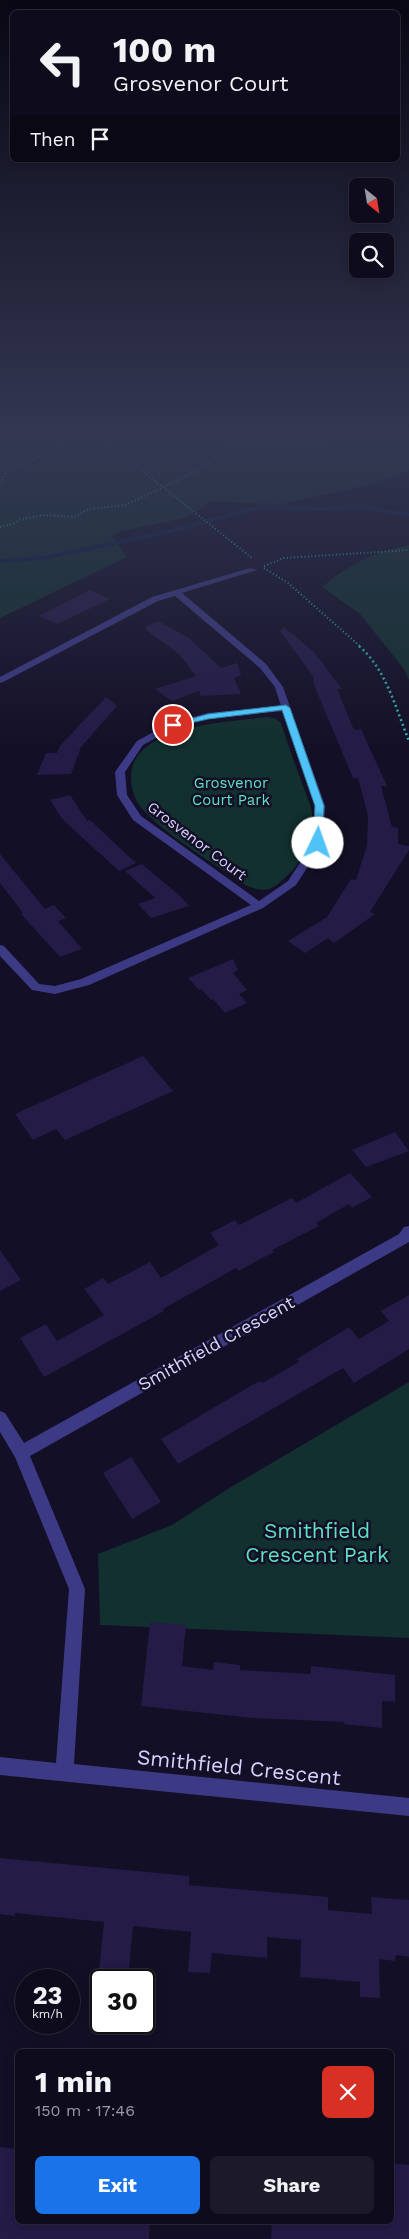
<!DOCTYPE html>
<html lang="en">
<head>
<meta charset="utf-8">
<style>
  body { margin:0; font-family:"Work Sans",sans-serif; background:#1c1929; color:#f1f3f6; height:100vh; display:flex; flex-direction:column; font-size:19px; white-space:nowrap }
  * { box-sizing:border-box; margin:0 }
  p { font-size:16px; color:#9b9ba3 }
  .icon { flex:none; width:28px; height:28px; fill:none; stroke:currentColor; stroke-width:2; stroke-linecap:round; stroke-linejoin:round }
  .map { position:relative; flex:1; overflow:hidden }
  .side { position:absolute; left:15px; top:2049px; width:379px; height:175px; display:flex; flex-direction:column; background:#0e0b1c; border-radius:8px; box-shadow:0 2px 12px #0003,0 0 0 1px #2e2b3b }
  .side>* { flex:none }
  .top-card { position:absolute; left:10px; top:10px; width:390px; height:152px; border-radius:8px; box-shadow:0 2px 12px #0003,0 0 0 1px #2e2b3b; background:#0e0b1c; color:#f1f3f6; overflow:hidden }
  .needle { width:32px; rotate:150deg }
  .fabs { position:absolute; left:349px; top:178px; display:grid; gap:10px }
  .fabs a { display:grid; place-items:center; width:45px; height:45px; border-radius:8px; background:#0e0b1c; box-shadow:0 2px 12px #0003,0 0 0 1px #2e2b3b; font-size:25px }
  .speed { position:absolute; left:15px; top:1969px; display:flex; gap:10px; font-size:25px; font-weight:700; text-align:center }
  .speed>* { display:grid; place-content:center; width:65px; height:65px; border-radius:50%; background:#0e0b1c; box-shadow:0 2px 12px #0003,0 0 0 1px #2e2b3b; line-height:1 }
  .speed small { font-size:12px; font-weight:400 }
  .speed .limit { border:2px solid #111; border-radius:8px; background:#fff; color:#111 }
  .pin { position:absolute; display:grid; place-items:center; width:42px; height:42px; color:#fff; margin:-21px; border:2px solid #fff; border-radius:50%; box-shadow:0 1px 5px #0007 }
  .me { position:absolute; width:55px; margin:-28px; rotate:3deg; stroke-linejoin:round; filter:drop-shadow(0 0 4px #0008) }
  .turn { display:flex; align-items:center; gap:18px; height:105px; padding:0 20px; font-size:22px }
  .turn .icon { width:65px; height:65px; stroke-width:2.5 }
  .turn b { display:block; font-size:35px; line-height:42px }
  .then { display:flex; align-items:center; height:48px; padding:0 20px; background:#0003; gap:10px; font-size:19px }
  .round { display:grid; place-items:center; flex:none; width:52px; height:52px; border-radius:8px; background:#1c1929 }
  .headline { display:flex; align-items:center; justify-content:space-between; height:85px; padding:0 20px }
  h1 { font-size:30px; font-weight:700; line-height:38px }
  .action { display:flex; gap:10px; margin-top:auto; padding:10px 20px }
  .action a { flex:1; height:58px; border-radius:8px; background:#1a73e8; color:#fff; font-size:20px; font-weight:700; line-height:58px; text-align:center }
  .action a+a { background:#1c1929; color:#f1f3f6 }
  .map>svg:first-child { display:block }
  .green { fill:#12302f }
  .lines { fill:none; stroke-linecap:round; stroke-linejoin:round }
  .stream { stroke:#0a1f44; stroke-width:4 }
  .building { fill:#241b47 }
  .path-far1 { stroke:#2fb8b0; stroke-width:2; stroke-dasharray:1 2.5; stroke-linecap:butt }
  .path { stroke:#2fb8b0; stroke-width:2.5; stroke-dasharray:2 3; stroke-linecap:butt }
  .minor { fill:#3d3a85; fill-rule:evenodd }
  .route { fill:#4fc3f7; stroke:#337fa1 }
  .labels { text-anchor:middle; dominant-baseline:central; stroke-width:5; stroke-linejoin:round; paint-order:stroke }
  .far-park-label { font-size:15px; fill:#5fe0c0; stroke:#130f26 }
  .far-street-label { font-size:15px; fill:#d9d4ff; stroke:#130f26 }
  .street-label { font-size:18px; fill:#d9d4ff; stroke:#130f26 }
  .near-park-label { font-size:21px; fill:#5fe0c0; stroke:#130f26 }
  .near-street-label { font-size:21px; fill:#d9d4ff; stroke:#130f26 }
</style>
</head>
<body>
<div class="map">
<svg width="409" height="2239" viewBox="0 0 409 2239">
  <rect width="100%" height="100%" fill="#130f26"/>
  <!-- green -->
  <path class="green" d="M 0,437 L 409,437 L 409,470 L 368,485 L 281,504 L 212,502 L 184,518 L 118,532 L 112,536 L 127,557 L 0,618 Z
    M 409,545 L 409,680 L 404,669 L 360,614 L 322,587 C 348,565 375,551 409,545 Z
    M 266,717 L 275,718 L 281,723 C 288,745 296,767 304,788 C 306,796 312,806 312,814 C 313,836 304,861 287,876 C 271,891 267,893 247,886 C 216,865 170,838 145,812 C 136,803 131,791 131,778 C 130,725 229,722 266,717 Z
    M 409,1382 L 409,1638 L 100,1625 L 98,1554 L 172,1525 L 231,1487 Z"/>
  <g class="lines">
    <!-- stream -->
    <path class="stream" d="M 0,561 L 44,558 L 171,531 L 260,507 L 322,509 L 363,507 L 409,515"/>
  </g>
  <!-- building -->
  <path class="building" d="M 90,590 L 110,599 L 57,624 L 39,616 Z
    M 158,621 L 189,638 L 221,668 L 237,663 L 241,675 L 234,678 L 241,694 L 201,696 L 199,691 L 172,701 L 155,689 L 196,676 L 180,655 L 144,628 Z
    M 284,627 L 314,652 L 342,689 L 337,689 L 354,730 L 361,729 L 387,786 L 381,786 L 392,827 L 398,828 L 398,844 L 409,846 L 409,850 L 370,912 L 375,914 L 334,943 L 328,938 L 305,953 L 288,941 L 327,917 L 351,879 L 356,880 L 367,845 L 368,816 L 358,778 L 353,778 L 314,685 L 313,676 L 280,631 Z
    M 106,697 L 117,706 L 81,747 L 71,774 L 37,775 L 46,753 L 57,753 L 60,746 Z
    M 70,795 L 87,821 L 90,820 L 136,863 L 119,871 L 62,819 L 50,800 Z
    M 0,854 L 45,909 L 54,905 L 66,918 L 58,921 L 82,949 L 60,957 L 21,914 L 23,913 L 0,883 Z
    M 142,864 L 179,895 L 189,906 L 151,918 L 138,904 L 155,898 L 125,871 Z
    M 233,959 L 238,970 L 233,973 L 247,990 L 239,994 L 247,1003 L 225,1013 L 213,999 L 211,1000 L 201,989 L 199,990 L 188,978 Z
    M 143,1056 L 173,1091 L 65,1140 L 56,1129 L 33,1140 L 15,1114 Z
    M 395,1132 L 409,1151 L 366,1167 L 352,1150 Z
    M 350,1173 L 372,1197 L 352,1208 L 349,1204 L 316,1223 L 319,1226 L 272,1250 L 274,1252 L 238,1271 L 236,1268 L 163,1309 L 164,1311 L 44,1377 L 20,1338 L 46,1324 L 57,1341 L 104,1315 L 84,1289 L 103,1278 L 108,1284 L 150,1262 L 161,1278 L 219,1245 L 210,1233 L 235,1220 L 239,1225 L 292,1198 L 296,1203 Z
    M 0,1250 L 21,1280 L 0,1291 Z
    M 409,1295 L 409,1349 L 354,1383 L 343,1368 L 178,1464 L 161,1439 L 252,1385 L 260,1381 L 262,1383 L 299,1362 L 297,1359 L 349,1327 L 359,1339 L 389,1321 L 381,1311 Z
    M 131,1457 L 161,1502 L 132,1519 L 103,1473 Z
    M 150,1622 L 186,1625 L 182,1666 L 213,1670 L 214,1662 L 240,1665 L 240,1670 L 311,1674 L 311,1666 L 395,1675 L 395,1702 L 382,1701 L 382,1728 L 344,1724 L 344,1722 L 252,1718 L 141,1706 Z
    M 0,1858 L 189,1876 L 189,1885 L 328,1897 L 328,1910 L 372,1914 L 371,1897 L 409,1900 L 409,1957 L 396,1955 L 395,1961 L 379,1959 L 380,1998 L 360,1997 L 360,1982 L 300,1977 L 301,1940 L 267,1937 L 267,1958 L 212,1953 L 210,1973 L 188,1972 L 191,1932 L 133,1926 L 128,1980 L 98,1980 L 104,1922 L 15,1913 L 15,1916 L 0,1914 Z
    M 0,2147 L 18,2149 L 18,2221 L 150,2221 L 149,2239 L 0,2239 Z
    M 391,2163 L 409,2165 L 409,2239 L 271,2239 L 272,2221 L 391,2221 Z"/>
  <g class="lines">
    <!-- path-far1 -->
    <path class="path-far1" d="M 100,437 L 252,558
      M 0,483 L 9,468 L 54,452 L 67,441 L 67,437
      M 0,527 L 13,524 L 21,519 L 45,515 L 74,517 L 89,509 L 125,505 L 193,473 L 230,446 L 256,443 L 301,445 L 355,437
      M 264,566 L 284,558 L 409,550
      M 264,568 L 288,583 L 361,647"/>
    <!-- path -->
    <path class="path" d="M 359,646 C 386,669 396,709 409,741"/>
    <!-- minor -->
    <path class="minor" d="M 250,568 L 257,570 L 182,593 L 266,664 L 283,687 L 325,806 L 323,843 L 296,885 L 263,908 L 89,985 L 55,994 L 32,990 L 0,956 L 0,945 L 4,946 L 39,984 L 55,986 L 81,979 L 251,905 L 133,820 L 117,795 L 115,772 L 137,741 L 170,723 L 208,713 L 281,706 L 275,687 L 260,668 L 175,596 L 158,601 L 3,682 L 0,683 L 0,677 L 152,597 ZM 283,711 L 315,806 L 313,843 L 288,881 L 259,901 L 141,816 L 127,795 L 125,772 L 143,745 L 176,727 L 208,719 Z
      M 409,1226 L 409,1242 L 30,1456 L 85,1589 L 74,1764 L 409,1798 L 409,1816 L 0,1775 L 0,1757 L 56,1763 L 69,1589 L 15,1457 L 0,1432 L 0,1411 L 5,1413 L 24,1443 L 399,1234 L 404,1227 Z"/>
  </g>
  <!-- sky -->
  <linearGradient id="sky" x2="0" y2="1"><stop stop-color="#0a0815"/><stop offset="0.58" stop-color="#333752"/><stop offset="1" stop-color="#333752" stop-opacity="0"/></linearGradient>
  <rect width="409" height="750" fill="url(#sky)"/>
  <!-- route -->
  <path class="route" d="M 286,705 L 290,708 L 324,806 L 322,843 L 318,846 L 313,843 L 315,806 L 282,710 L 208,719 L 173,727 L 169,725 L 208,714 Z"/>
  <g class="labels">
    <!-- far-park labels -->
    <g class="far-park-label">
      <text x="231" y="783">Grosvenor<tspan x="231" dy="17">Court Park</tspan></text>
    </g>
    <!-- far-street labels -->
    <g class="far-street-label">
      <text transform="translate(197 841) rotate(37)">Grosvenor Court</text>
    </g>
    <!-- street labels -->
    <g class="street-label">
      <text transform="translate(216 1343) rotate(-29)">Smithfield Crescent</text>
    </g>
    <!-- near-park labels -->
    <g class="near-park-label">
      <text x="317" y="1530">Smithfield<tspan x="317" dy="24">Crescent Park</tspan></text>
    </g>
    <!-- near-street labels -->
    <g class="near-street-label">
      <text transform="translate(239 1767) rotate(6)">Smithfield Crescent</text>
    </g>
  </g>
</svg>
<div class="fabs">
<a><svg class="needle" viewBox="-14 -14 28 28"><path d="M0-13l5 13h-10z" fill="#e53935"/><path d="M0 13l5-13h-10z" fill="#9b9ba3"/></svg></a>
<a><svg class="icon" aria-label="search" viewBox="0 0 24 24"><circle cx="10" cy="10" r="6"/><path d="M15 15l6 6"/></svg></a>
</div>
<div class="speed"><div>23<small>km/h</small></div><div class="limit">30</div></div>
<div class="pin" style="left:173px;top:725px;background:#d93025"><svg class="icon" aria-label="arrive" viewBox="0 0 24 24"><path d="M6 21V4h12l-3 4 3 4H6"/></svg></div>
<svg class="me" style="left:318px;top:843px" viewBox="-20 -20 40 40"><circle r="19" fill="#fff"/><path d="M0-13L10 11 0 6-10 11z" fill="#4fc3f7"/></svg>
<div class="top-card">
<div class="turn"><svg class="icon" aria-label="left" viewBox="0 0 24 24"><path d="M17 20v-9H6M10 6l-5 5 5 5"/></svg><div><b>100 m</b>Grosvenor Court</div></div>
<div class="then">Then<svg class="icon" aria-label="arrive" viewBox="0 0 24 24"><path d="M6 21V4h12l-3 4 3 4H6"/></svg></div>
</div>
<section class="side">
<div class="headline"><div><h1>1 min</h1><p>150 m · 17:46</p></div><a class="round" style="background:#d93025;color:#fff"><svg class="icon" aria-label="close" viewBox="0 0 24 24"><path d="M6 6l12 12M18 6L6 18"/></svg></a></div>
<div class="action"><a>Exit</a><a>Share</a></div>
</section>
</div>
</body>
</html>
